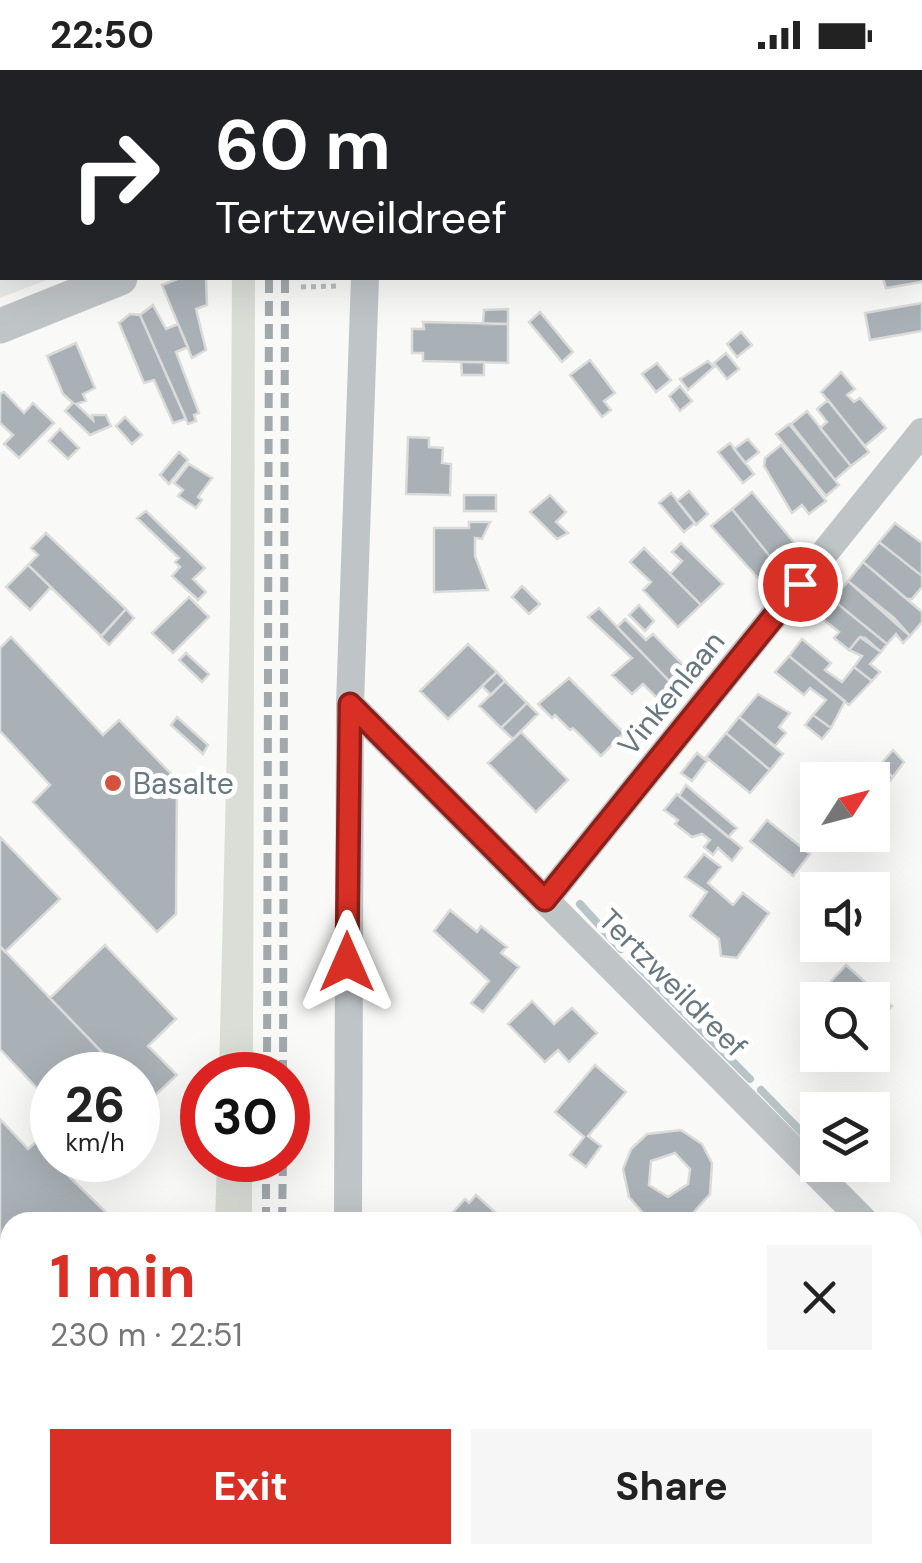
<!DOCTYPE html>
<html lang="en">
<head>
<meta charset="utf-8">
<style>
  body { margin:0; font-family:"DM Sans",sans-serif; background:#f6f6f6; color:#222; height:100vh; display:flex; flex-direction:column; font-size:38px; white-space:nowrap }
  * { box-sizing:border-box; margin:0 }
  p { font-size:32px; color:#767676 }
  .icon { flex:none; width:55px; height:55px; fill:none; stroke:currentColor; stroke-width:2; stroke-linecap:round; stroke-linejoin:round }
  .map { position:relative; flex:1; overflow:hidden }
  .details { position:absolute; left:0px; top:1142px; width:922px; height:352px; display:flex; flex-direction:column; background:#fff; border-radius:30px 30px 0 0; box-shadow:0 10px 40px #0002 }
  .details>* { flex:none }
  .hud { position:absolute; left:0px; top:0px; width:922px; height:210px; box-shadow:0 10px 40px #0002; background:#202124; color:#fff; overflow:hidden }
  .needle { width:65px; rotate:54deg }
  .controls { position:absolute; left:800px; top:692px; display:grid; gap:20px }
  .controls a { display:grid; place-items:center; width:90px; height:90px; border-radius:0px; background:#fff; box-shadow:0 10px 40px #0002; font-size:50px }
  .speed { position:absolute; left:30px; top:982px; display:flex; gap:20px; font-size:50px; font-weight:700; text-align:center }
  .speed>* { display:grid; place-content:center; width:130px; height:130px; border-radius:50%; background:#fff; box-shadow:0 10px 40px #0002; line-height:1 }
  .speed small { font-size:25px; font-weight:400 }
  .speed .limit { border:15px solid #d22; background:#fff; color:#111 }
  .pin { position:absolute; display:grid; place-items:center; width:85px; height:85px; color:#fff; margin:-42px; border:5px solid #fff; border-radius:50%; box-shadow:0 2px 10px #0007 }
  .me { position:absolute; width:110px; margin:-55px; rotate:0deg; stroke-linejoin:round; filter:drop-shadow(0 0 8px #0008) }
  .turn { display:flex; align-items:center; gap:35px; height:210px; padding:0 50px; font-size:45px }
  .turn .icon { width:130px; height:130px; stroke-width:2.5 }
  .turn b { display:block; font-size:70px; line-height:85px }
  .round { display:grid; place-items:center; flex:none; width:105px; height:105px; border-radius:0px; background:#f6f6f6 }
  .overview { display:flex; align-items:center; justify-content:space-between; height:170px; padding:0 50px }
  h1 { font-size:60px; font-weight:700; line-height:75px; color:#d93025 }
  .primary-button { display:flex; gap:20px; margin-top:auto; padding:20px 50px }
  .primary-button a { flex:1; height:115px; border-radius:0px; background:#d93025; color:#fff; font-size:40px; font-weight:700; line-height:115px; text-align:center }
  .primary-button a+a { background:#f6f6f6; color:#222 }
  .status { display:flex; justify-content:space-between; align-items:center; height:70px; padding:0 50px; background:#fff; direction:ltr }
  .status svg { height:28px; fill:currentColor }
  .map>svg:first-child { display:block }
  .built { fill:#e7e9e8 }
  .green { fill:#daded7 }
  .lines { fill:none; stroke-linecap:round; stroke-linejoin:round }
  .stream { stroke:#b8c5c8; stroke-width:8 }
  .building { fill:#a9b1b6; stroke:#dbdbda; stroke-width:2.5; fill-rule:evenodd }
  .path { stroke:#babec0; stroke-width:5; stroke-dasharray:5 5; stroke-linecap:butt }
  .minor { stroke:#bfc4c7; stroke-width:28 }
  .tertiary { stroke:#bfc4c7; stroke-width:35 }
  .rail { stroke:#a1a9ad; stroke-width:8; stroke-dasharray:15 8; stroke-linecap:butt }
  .route-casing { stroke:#8d1f18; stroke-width:25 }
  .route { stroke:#d93025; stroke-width:18 }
  .poi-dot { fill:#d5523c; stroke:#fff; stroke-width:4 }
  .labels { text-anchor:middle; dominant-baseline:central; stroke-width:10; stroke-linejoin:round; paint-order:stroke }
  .street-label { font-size:30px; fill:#667780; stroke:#fff }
  .poi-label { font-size:30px; fill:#667780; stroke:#fff; text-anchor:start }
</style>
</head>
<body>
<div class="status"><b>22:50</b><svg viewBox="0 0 49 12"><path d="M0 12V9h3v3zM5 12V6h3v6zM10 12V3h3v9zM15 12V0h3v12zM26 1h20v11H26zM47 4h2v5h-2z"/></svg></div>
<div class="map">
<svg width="922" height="1493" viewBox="0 0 922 1493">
  <rect width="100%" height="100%" fill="#f9f9f8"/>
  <!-- built -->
  <path class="built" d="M 0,0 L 61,2 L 2,2 L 2,208 L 52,208 L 0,228 Z"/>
  <!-- green -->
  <path class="green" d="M 232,208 L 255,208 L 253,1005 L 219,1005 L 230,549 Z
    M 217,1090 L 252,1090 L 252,1152 L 215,1152 Z"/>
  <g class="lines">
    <!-- stream -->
    <path class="stream" d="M 580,834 L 621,879
      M 632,890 L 750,1009
      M 761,1020 L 818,1079
      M 833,1095 L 843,1103"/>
  </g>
  <!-- building -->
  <path class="building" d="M 920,193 L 922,212 L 886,218 L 883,208 L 920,208 Z
    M 180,208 L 206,208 L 207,235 L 196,239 L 206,280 L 192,288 L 162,215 Z
    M 922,233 L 922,261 L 870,270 L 865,243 Z
    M 153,235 L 166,259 L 178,254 L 188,277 L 176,282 L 199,343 L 194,345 L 196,351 L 188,354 L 140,245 Z
    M 508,239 L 508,254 L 483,254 L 484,240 Z
    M 540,242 L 573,282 L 562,292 L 529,252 Z
    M 130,244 L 140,245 L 186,349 L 173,353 L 154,310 L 144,313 L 119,253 Z
    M 423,252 L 508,254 L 508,293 L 423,291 L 423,283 L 412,283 L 412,259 L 424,259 Z
    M 741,262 L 752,275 L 737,287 L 727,274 Z
    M 76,273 L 95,318 L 83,324 L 86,331 L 76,334 L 93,350 L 92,345 L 106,345 L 111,356 L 90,365 L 65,341 L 73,333 L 63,324 L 47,286 Z
    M 726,283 L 739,299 L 727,309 L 714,293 Z
    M 590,290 L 615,323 L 604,331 L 611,340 L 602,347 L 570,305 Z
    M 708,291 L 714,297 L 688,320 L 680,309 Z
    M 461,292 L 484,292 L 484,305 L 462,305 Z
    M 657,293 L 671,310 L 656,322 L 642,304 Z
    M 841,302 L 855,319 L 847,325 L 854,332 L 860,328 L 886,358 L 865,376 L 821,322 Z
    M 680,316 L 692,331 L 680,341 L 669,326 Z
    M 4,322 L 24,343 L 33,333 L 54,353 L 19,388 L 4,374 L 13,365 L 0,353 L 0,324 Z
    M 828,330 L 869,382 L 851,396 L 820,358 L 827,352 L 817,339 Z
    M 807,341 L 851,396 L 835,410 L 791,354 Z
    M 125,347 L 142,365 L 132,374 L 116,356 Z
    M 789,354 L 839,415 L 826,426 L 776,364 Z
    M 60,359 L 79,378 L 68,389 L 49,371 Z
    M 408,367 L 429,368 L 429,377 L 443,378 L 442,393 L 451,394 L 450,425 L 406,424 Z
    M 748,369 L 759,382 L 745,393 L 734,379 Z
    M 730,373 L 754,404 L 743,413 L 718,382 Z
    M 781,375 L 826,431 L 809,444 L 802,435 L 792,443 L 764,396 L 765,388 Z
    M 179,382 L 188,390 L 169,414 L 160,405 Z
    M 189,394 L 212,408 L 198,427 L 202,430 L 196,438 L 178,426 L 183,420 L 174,413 Z
    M 689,421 L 708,444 L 696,455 L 677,431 Z
    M 752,422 L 797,476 L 776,494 L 732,439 Z
    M 671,423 L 695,453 L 684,462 L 659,433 Z
    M 464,425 L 496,425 L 496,441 L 464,441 Z
    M 550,425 L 566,442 L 556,452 L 568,463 L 557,469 L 530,442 Z
    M 732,439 L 776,494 L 758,508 L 711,456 Z
    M 146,441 L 205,498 L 193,509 L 206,522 L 198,530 L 172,506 L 180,497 L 175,492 L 179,488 L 137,448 Z
    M 469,452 L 490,452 L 482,469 L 475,468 L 475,486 L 488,520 L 434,522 L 434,458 L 469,458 Z
    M 895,453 L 922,473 L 922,506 L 879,472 Z
    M 46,463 L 126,539 L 101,566 L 28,495 L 38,485 L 31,478 Z
    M 879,472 L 922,506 L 922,517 L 912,529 L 907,529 L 863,492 Z
    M 681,473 L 723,514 L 701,535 L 670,504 L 682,491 L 672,482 Z
    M 644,478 L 701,535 L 678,557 L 643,520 L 651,512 L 630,492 Z
    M 863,492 L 922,542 L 922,552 L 910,566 L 848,511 Z
    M 28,495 L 51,517 L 30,540 L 6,517 Z
    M 848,511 L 894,548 L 910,566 L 903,573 L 896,564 L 887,574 L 833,530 Z
    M 522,516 L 540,534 L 529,544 L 512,527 Z
    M 189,527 L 209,547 L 173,583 L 152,563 Z
    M 833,530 L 887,574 L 881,582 L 865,568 L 860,567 L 849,580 L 834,568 L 839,562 L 820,547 Z
    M 639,535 L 654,551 L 645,561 L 629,545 Z
    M 599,538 L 675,617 L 661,632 L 643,614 L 632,624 L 612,605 L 632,588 L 588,547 Z
    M 126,539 L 134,548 L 109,575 L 101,567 Z
    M 625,549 L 646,570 L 653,564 L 690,602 L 675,617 L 617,557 Z
    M 11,567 L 103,665 L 119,650 L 177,710 L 176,844 L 157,862 L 33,732 L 50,715 L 0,661 L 0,578 Z
    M 860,567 L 881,582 L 870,594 L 880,602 L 872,611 L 854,597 L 862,586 L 849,580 Z
    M 802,569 L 831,593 L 825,600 L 842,612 L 854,597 L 872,611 L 849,635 L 789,586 Z
    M 468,574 L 497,602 L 448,649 L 420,621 Z
    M 186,583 L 209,604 L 202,612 L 179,590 Z
    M 789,586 L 845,631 L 831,658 L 813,645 L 826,630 L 810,618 L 804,625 L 775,602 Z
    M 497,602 L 505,611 L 491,625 L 482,616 Z
    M 569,608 L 624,663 L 601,686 L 573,658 L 570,660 L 555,645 L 552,648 L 538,634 Z
    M 505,611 L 527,633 L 501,658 L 479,636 Z
    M 758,624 L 790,643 L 779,657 L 786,663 L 775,676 L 739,647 Z
    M 527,633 L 538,644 L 513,669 L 501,658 Z
    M 813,645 L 831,658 L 822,669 L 805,655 Z
    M 177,647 L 208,675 L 203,684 L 171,655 Z
    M 739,647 L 783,684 L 770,700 L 726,663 Z
    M 521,662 L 568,710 L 536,742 L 488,693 Z
    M 726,663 L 770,700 L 750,723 L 706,687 Z
    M 893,680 L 904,692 L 893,707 L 879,696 Z
    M 697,683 L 707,691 L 692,711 L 681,703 Z
    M 884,700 L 893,707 L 872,734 L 872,715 Z
    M 686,715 L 737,758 L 728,767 L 679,726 Z
    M 677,724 L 742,778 L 732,791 L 718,778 L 713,785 L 704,777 L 710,770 L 702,764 L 692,767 L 675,754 L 678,750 L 664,740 Z
    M 767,750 L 810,784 L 793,806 L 750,771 Z
    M 0,767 L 60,829 L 5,882 L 0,876 Z
    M 704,784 L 721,797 L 708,813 L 733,835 L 743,823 L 769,843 L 737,888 L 721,886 L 719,869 L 690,846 L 707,822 L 685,807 Z
    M 450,840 L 477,862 L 481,856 L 507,877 L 501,883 L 519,897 L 483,942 L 471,933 L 489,911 L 434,861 Z
    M 105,875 L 176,949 L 148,976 L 177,1005 L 149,1031 L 138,1019 L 138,1005 L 124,1005 L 50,928 Z
    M 0,876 L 115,996 L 106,1005 L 52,1005 L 52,1034 L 0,979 Z
    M 846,895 L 892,936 L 872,957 L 872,930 L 815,929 Z
    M 532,931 L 554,954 L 572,938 L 597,963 L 569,992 L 558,980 L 545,992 L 508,954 Z
    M 595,995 L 626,1022 L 588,1066 L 601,1076 L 586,1097 L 570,1085 L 584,1067 L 555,1042 Z
    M 0,1049 L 28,1079 L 38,1070 L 52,1090 L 116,1152 L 10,1152 L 10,1215 L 0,1203 Z
    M 681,1060 L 702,1074 L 712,1093 L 710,1124 L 693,1143 L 669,1151 L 643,1143 L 629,1127 L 623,1099 L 631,1079 L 647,1064 ZM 675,1083 L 690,1099 L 688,1114 L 668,1127 L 649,1115 L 651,1091 Z
    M 476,1125 L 506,1152 L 444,1152 L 465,1129 L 469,1133 Z
    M 91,1485 L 164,1485 L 170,1493 L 83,1493 Z
    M 455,1485 L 504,1485 L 497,1493 L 461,1493 Z"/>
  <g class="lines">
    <!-- path -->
    <path class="path" d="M 301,217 L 338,216"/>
    <!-- minor -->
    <path class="minor" d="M 920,12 L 922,23
      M 365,208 L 350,634 L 865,1152
      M 545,830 L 922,362
      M 348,1152 L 350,634
      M 912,1200 L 922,1210
      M 350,1485 L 350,1493"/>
    <!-- tertiary -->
    <path class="tertiary" d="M 546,2 L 550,0
      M 0,256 L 120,208"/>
    <!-- rail -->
    <path class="rail" d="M 270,2 L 270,0
      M 286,2 L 286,0
      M 267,1005 L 269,208
      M 283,1005 L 285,208
      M 266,1152 L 266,1090
      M 282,1152 L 283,1090
      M 265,1493 L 265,1485
      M 281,1493 L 281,1485"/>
  </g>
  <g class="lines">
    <defs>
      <path id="route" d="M 347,892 L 350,634 L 545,830 L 800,514"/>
    </defs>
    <!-- route casing -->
    <use href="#route" class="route-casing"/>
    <!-- route -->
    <use href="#route" class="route"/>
  </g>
  <!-- markers -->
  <circle class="poi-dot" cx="113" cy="713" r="10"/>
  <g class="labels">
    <!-- street labels -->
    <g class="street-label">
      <text transform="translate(671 623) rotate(-51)">Vinkenlaan</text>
      <text transform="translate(673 913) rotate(45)">Tertzweildreef</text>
    </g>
    <!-- poi labels -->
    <g class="poi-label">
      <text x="133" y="713">Basalte</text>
    </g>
  </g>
</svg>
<div class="controls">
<a><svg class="needle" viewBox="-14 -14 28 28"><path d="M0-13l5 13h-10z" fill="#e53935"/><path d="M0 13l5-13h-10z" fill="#767676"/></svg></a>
<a><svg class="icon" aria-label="sound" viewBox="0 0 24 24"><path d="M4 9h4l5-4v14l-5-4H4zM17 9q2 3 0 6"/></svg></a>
<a><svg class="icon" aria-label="search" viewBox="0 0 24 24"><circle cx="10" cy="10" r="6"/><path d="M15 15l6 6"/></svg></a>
<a><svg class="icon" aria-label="layers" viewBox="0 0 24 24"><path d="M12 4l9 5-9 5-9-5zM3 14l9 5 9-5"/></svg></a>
</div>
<div class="speed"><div>26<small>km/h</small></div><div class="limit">30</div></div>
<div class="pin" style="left:800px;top:514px;background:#d93025"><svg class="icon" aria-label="arrive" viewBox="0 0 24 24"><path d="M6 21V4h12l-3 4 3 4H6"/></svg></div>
<svg class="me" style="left:347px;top:892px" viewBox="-20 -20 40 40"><path d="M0-17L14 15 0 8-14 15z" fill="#d93025" stroke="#fff" stroke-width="4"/></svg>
<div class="hud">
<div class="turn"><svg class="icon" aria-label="right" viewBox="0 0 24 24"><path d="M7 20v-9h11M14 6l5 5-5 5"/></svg><div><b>60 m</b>Tertzweildreef</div></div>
</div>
<section class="details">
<div class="overview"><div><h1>1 min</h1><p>230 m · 22:51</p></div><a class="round"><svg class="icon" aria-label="close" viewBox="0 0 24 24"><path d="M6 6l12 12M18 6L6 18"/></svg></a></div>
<div class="primary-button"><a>Exit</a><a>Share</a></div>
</section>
</div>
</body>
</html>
